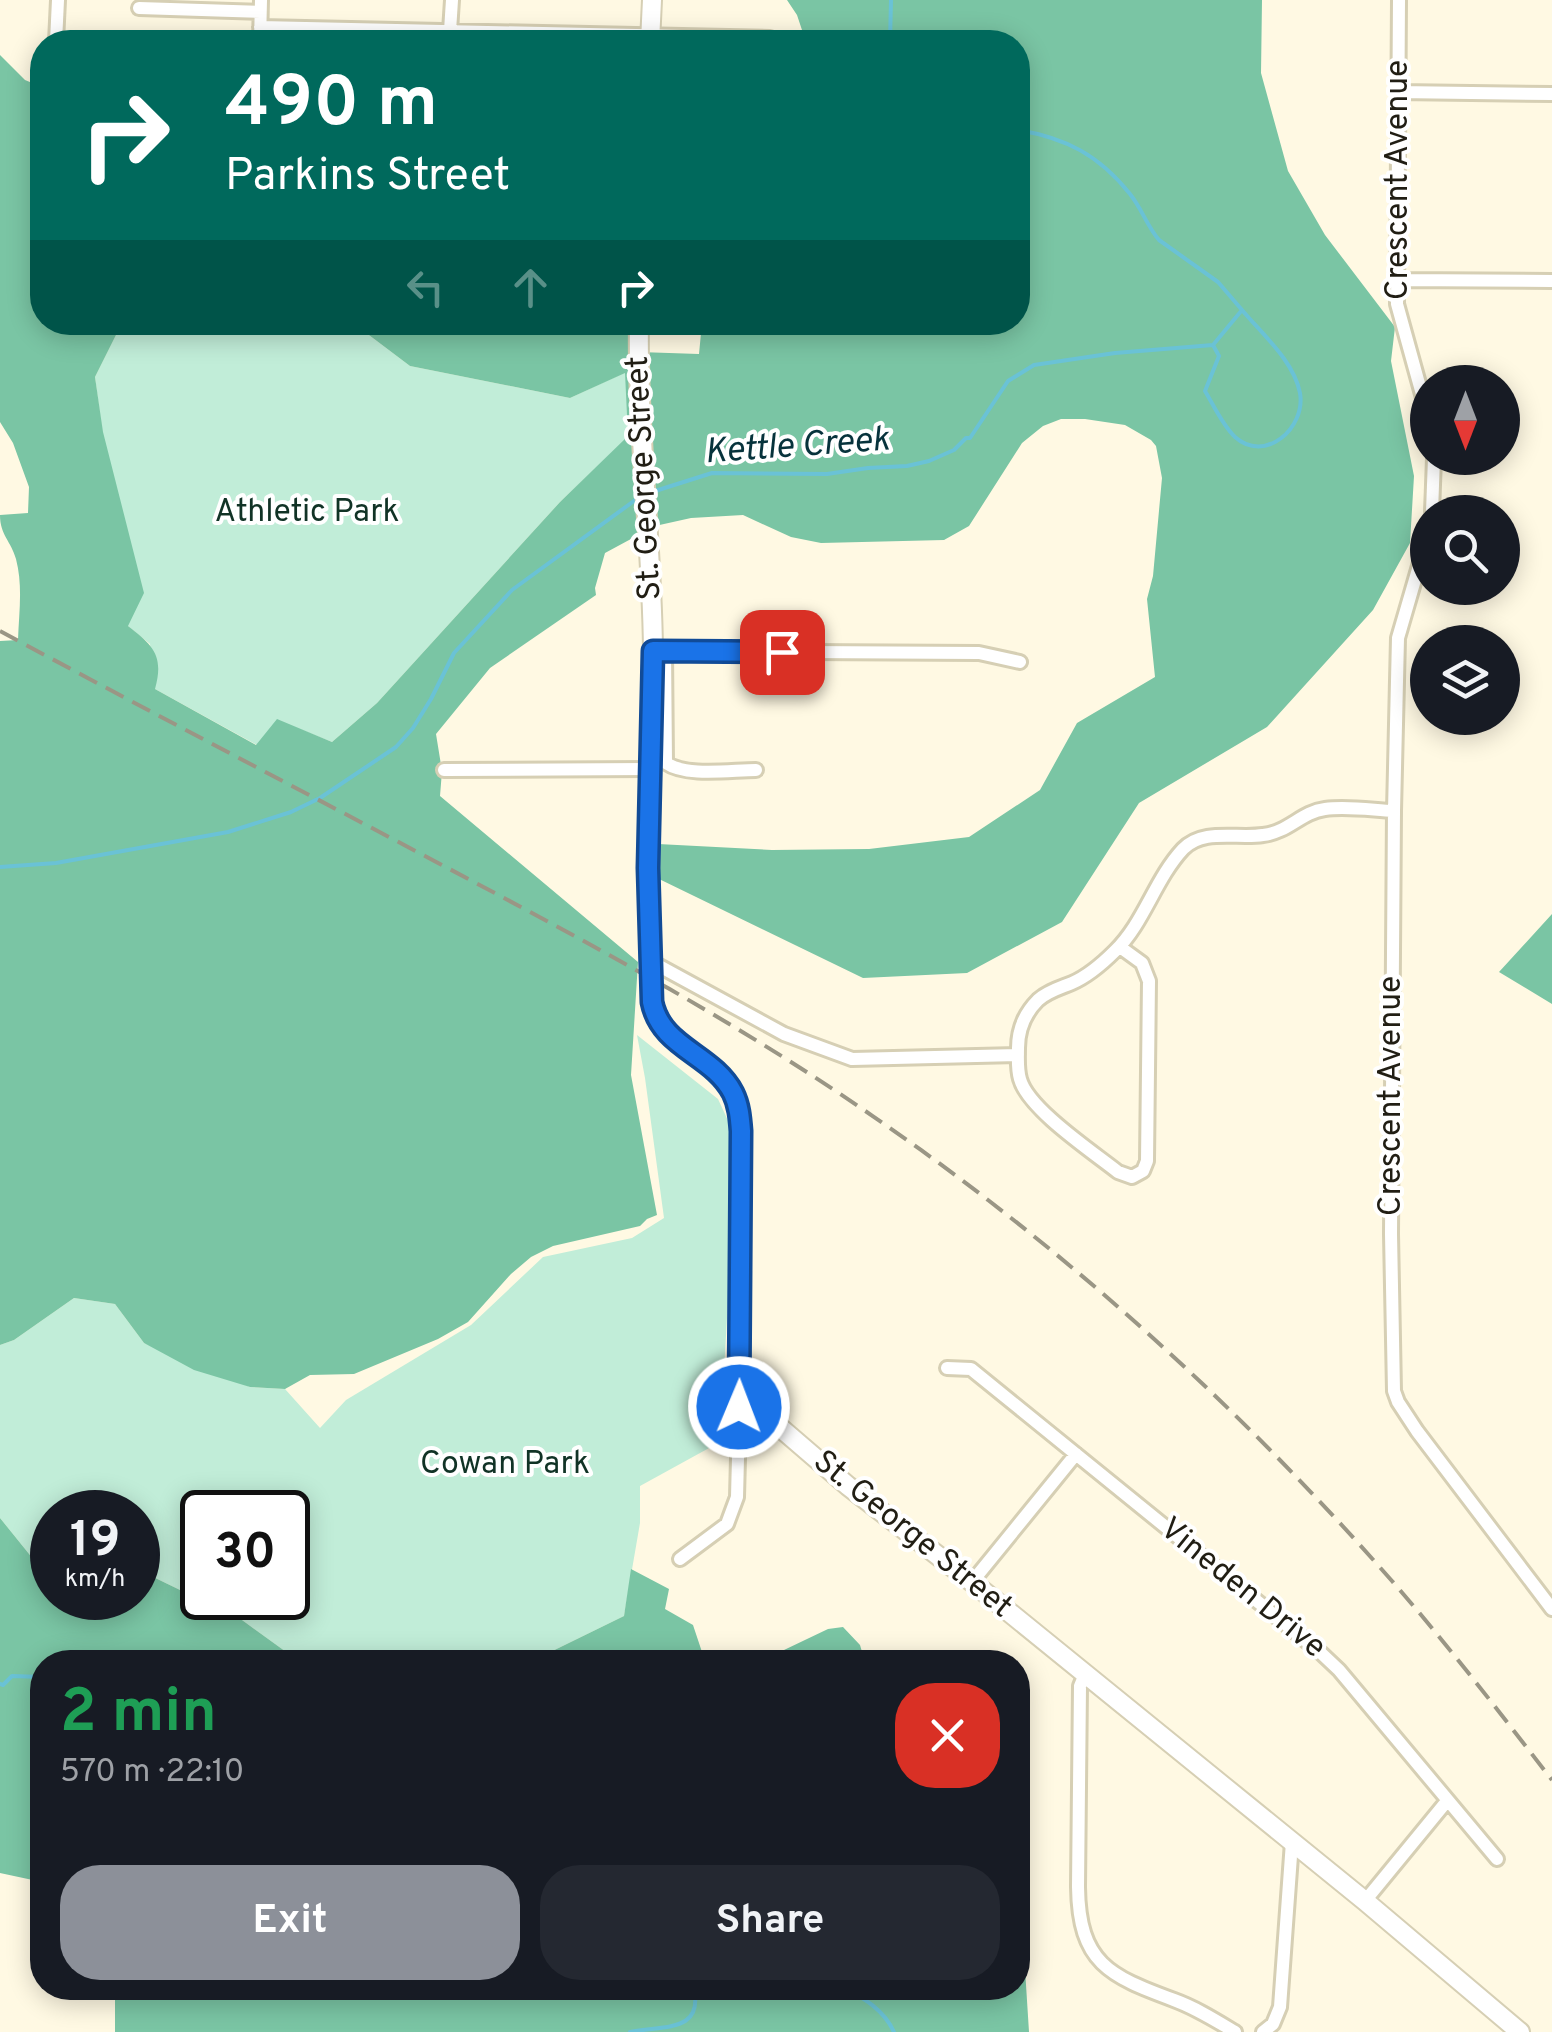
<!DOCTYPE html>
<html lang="en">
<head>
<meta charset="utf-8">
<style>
  body { margin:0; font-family:Overpass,sans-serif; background:#242831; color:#f1f3f6; height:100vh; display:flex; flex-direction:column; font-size:38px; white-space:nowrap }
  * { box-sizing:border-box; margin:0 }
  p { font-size:32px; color:#9ea1a6 }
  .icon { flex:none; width:55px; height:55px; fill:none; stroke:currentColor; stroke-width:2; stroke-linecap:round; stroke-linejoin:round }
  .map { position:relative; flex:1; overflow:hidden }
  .details { position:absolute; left:30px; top:1650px; width:1000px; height:350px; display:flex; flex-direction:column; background:#171b24; border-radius:40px; box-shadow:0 5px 25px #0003 }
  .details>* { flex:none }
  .banner { position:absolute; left:30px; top:30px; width:1000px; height:305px; border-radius:40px; box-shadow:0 5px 25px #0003; background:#00695c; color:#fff; overflow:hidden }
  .needle { width:65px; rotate:180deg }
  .fabs { position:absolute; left:1410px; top:365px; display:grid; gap:20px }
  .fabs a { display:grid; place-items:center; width:110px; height:110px; border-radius:50%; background:#171b24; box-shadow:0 5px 25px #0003; font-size:50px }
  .speed { position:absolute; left:30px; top:1490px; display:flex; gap:20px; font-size:50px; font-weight:700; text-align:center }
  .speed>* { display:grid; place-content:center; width:130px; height:130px; border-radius:50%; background:#171b24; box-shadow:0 5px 25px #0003; line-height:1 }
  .speed small { font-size:25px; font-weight:400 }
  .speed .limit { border:5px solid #111; border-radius:15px; background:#fff; color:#111 }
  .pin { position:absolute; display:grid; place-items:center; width:85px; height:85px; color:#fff; margin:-42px; border-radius:20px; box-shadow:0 5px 15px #0006 }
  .me { position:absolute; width:110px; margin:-55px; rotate:1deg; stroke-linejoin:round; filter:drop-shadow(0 0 8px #0008) }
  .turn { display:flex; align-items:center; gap:35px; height:210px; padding:0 30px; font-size:45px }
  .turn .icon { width:130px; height:130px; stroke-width:2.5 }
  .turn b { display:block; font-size:70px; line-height:85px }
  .lanes { display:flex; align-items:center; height:95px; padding:0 30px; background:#0003; justify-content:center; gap:50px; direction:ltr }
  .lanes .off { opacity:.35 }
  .round { display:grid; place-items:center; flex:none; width:105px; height:105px; border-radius:40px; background:#242831 }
  .headline { display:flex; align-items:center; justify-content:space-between; height:170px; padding:0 30px }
  h1 { font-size:60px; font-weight:700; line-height:75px; color:#1e9e55 }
  .action { display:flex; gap:20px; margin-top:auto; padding:20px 30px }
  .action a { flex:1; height:115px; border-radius:40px; background:#8c9099; color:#fff; font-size:40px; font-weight:700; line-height:115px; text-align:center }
  .action a+a { background:#242831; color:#f1f3f6 }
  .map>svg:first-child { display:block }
  .green { fill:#c1edd8; fill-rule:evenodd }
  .forest { fill:#7ac5a4 }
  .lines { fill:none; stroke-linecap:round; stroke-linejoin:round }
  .stream { stroke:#6ac2d6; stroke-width:4 }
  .street-casing { stroke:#d6cfb4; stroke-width:18 }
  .secondary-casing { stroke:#d6cfb4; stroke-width:22 }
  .street { stroke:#fff; stroke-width:12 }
  .secondary { stroke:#fff; stroke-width:18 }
  .rail { stroke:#9a9685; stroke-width:4; stroke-dasharray:20 10; stroke-linecap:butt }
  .route-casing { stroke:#114b97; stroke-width:25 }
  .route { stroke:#1a73e8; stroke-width:18 }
  .labels { text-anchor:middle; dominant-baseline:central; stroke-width:8; stroke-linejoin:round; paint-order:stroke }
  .street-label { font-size:32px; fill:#211e14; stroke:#fff }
  .park-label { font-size:32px; fill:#113326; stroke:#fff }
  .water-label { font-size:35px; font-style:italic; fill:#07333c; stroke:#fff }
</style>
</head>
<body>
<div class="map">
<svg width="1552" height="2032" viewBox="0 0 1552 2032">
  <rect width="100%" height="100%" fill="#fff9e3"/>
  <!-- green -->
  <path class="green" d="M 122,323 L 353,323 L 410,366 L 570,398 L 626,372 L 628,437 L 560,502 L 377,703 L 332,742 L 277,720 L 257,745 L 155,689 L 150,644 L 128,626 L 95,377 Z
    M 637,1035 L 718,1099 L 737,1140 L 720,1442 L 640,1486 L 640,1523 L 624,1616 L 530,1662 L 300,1662 L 242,1620 L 147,1574 L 138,1572 L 138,1512 L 52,1512 L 52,1570 L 42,1570 L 0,1518 L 0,1345 L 14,1340 L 74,1298 L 115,1304 L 144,1343 L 250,1387 L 285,1389 L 320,1428 L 346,1400 L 471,1325 L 543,1257 L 632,1238 L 664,1218 L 645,1078 ZM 202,1512 L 288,1512 L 288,1598 L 202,1598 Z"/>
  <!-- forest -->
  <path class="forest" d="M 787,0 L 1262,0 L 1261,73 L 1288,171 L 1325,235 L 1395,327 L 1391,361 L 1414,476 L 1410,543 L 1373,610 L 1267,727 L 1139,803 L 1062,922 L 967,973 L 863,978 L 657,878 L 658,844 L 772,850 L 869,849 L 969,837 L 1040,790 L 1077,723 L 1155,677 L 1147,599 L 1153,576 L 1162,478 L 1156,446 L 1151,440 L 1125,425 L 1085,419 L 1061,419 L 1043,426 L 1022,443 L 969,526 L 944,540 L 821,543 L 791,537 L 743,515 L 691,518 L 655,526 L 605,553 L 595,588 L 596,595 L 490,668 L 436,734 L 442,771 L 440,796 L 638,962 L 631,1075 L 657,1215 L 647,1219 L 640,1226 L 553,1246 L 531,1257 L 511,1274 L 468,1322 L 438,1339 L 354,1374 L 310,1375 L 285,1389 L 250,1387 L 194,1370 L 144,1343 L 115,1304 L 74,1298 L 14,1340 L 0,1345 L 0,641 L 18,640 C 19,612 23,586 16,559 C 11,541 0,535 0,515 L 28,513 L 29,487 L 13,443 L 0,422 L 0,55 L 25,80 L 42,87 L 42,322 L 122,323 L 95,377 L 103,432 L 144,593 L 128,626 C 154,646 164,656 155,689 L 256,745 L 277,719 L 332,742 L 377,703 L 560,502 L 628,436 L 625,373 L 570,398 L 410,366 L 353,323 L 639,323 L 639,352 L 699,354 L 702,323 L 1018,322 L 1018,42 L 806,42 L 797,15 Z
    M 1552,914 L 1552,1004 L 1499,972 Z
    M 0,1518 L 42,1570 L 52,1570 L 52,1598 L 138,1598 L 138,1572 L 147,1574 L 242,1620 L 300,1662 L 42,1662 L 42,1882 L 0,1873 Z
    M 631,1569 L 669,1589 L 665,1609 L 693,1625 L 702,1652 L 713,1662 L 530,1662 L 624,1616 Z
    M 843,1627 L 860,1645 L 865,1662 L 751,1662 L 761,1661 L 828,1629 Z
    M 1018,1961 L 1025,1969 L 1029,2032 L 115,2032 L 115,1988 L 1018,1988 Z"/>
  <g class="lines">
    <!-- stream -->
    <path class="stream" d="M 890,42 L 891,0
      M 1213,345 L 1219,356 L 1205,391 C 1214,406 1223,426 1235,437 C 1265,464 1306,428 1300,393 C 1294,361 1262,334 1242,310
      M 652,492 L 712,473 L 827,474 L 868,468 L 907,466 L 929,461 L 954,450 L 966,438 L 970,438 L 1008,381 L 1034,365 L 1115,353 L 1213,345 L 1242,310 L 1218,282 L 1159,240 C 1147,226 1142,209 1130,194 C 1099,155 1066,138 1018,130
      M 0,867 L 56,863 L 228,832 L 291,812 L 320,798 L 396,747 L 413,728 L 431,699 L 454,653 L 512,590 L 638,498
      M 0,1684 L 3,1685 L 12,1676 L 42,1677
      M 845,1988 C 865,1999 884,2010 894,2032
      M 630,2032 C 667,2025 703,2032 694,1988"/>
    <defs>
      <path id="street" d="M 1399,0 L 1397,304 L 1428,416
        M 139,8 L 260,12
        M 260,27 L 770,38 L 770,42
        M 450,31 L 452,0
        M 56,42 L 58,0
        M 260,42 L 261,0
        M 1398,92 L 1552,94
        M 1397,280 L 1552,281
        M 1432,512 L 1434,458
        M 1428,535 L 1398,638 L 1394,811 L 1391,1234 L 1394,1391 L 1398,1402 L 1417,1431 L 1552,1609
        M 653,651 L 979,653 L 1020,662
        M 665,651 L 666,763 C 686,777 731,770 756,770
        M 444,770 L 650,769
        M 1120,947 L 1142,963 L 1149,981 L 1147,1161 L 1143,1171 L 1132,1177 L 1118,1172 C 1093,1152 1028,1109 1020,1079 C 1017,1069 1018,1058 1018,1048 C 1018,1030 1025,1013 1038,1000 C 1048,991 1060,988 1072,983 C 1088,976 1103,963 1115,951 C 1144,923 1155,879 1183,849 C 1203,828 1237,839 1263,835 C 1289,832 1301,812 1325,809 C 1347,806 1372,810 1394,811
        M 650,961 L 784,1034 L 852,1059 L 1018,1055
        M 947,1368 L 971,1369 L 1321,1653 L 1339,1670 L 1497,1859
        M 680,1559 L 727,1524 L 737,1497 L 740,1379
        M 972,1582 L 1076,1454
        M 1085,1674 L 1080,1686 L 1078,1887 C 1079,1963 1109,1976 1174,2000 C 1196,2008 1215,2020 1235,2032
        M 1365,1901 L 1447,1801
        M 1263,2032 L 1273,2024 L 1280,2007 L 1292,1842"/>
      <path id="secondary" d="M 650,42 L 652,0
        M 639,322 C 637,432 652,541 653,650 C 654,767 644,884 652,1001 C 662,1050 713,1054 733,1093 C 739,1105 740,1118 741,1131 L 740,1366 L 744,1387 L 753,1401 L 769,1418 L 848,1486 L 972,1582 L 1365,1901 L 1520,2032"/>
    </defs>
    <!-- street casing -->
    <use href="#street" class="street-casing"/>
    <!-- secondary casing -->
    <use href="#secondary" class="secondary-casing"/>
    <!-- street -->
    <use href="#street" class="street"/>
    <!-- secondary -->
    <use href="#secondary" class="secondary"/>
    <!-- rail -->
    <path class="rail" d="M 0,631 C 141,707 283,781 425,856 C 572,934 720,1012 858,1106 C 1056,1240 1235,1402 1392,1581 C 1448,1645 1500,1713 1552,1780"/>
  </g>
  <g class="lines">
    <defs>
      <path id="route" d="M 739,1407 L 741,1131 C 740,1118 739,1105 733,1093 C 713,1054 661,1048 652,1002 L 648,868 L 653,651 L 782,652"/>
    </defs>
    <!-- route casing -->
    <use href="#route" class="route-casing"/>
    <!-- route -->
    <use href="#route" class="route"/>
  </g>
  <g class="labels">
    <!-- street labels -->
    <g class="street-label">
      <text transform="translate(1399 180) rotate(-90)">Crescent Avenue</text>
      <text transform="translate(645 478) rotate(-93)">St. George Street</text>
      <text transform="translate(1392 1096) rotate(-90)">Crescent Avenue</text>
      <text transform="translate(912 1535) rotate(39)">St. George Street</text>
      <text transform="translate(1242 1589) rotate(39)">Vineden Drive</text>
    </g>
    <!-- park labels -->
    <g class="park-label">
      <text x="307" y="513">Athletic Park</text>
      <text x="505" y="1465">Cowan Park</text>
    </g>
    <!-- water labels -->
    <g class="water-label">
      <text transform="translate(797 447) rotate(-4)">Kettle Creek</text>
    </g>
  </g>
</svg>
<div class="fabs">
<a><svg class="needle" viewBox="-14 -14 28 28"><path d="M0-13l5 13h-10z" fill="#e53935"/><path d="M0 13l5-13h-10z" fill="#9ea1a6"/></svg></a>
<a><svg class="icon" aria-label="search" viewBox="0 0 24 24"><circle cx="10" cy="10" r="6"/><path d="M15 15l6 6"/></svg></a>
<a><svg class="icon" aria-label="layers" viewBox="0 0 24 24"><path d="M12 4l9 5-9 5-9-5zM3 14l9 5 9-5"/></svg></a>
</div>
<div class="speed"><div>19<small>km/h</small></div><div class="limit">30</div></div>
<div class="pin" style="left:782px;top:652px;background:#d93025"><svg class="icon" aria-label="arrive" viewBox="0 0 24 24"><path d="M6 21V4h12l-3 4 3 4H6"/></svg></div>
<svg class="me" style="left:739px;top:1407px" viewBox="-20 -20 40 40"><circle r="17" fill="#1a73e8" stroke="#fff" stroke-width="3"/><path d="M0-11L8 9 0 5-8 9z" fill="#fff"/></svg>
<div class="banner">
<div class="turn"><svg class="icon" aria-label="right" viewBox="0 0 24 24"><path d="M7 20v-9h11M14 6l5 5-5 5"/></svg><div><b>490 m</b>Parkins Street</div></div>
<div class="lanes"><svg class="icon off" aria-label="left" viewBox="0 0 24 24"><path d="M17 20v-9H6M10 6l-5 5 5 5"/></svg><svg class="icon off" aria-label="ahead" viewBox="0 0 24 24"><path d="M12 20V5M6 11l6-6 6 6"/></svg><svg class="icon" aria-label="right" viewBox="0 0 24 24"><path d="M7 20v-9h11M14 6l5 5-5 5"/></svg></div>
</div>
<section class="details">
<div class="headline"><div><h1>2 min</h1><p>570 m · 22:10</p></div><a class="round" style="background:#d93025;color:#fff"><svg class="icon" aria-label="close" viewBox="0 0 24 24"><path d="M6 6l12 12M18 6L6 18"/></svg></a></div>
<div class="action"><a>Exit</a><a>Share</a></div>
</section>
</div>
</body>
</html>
